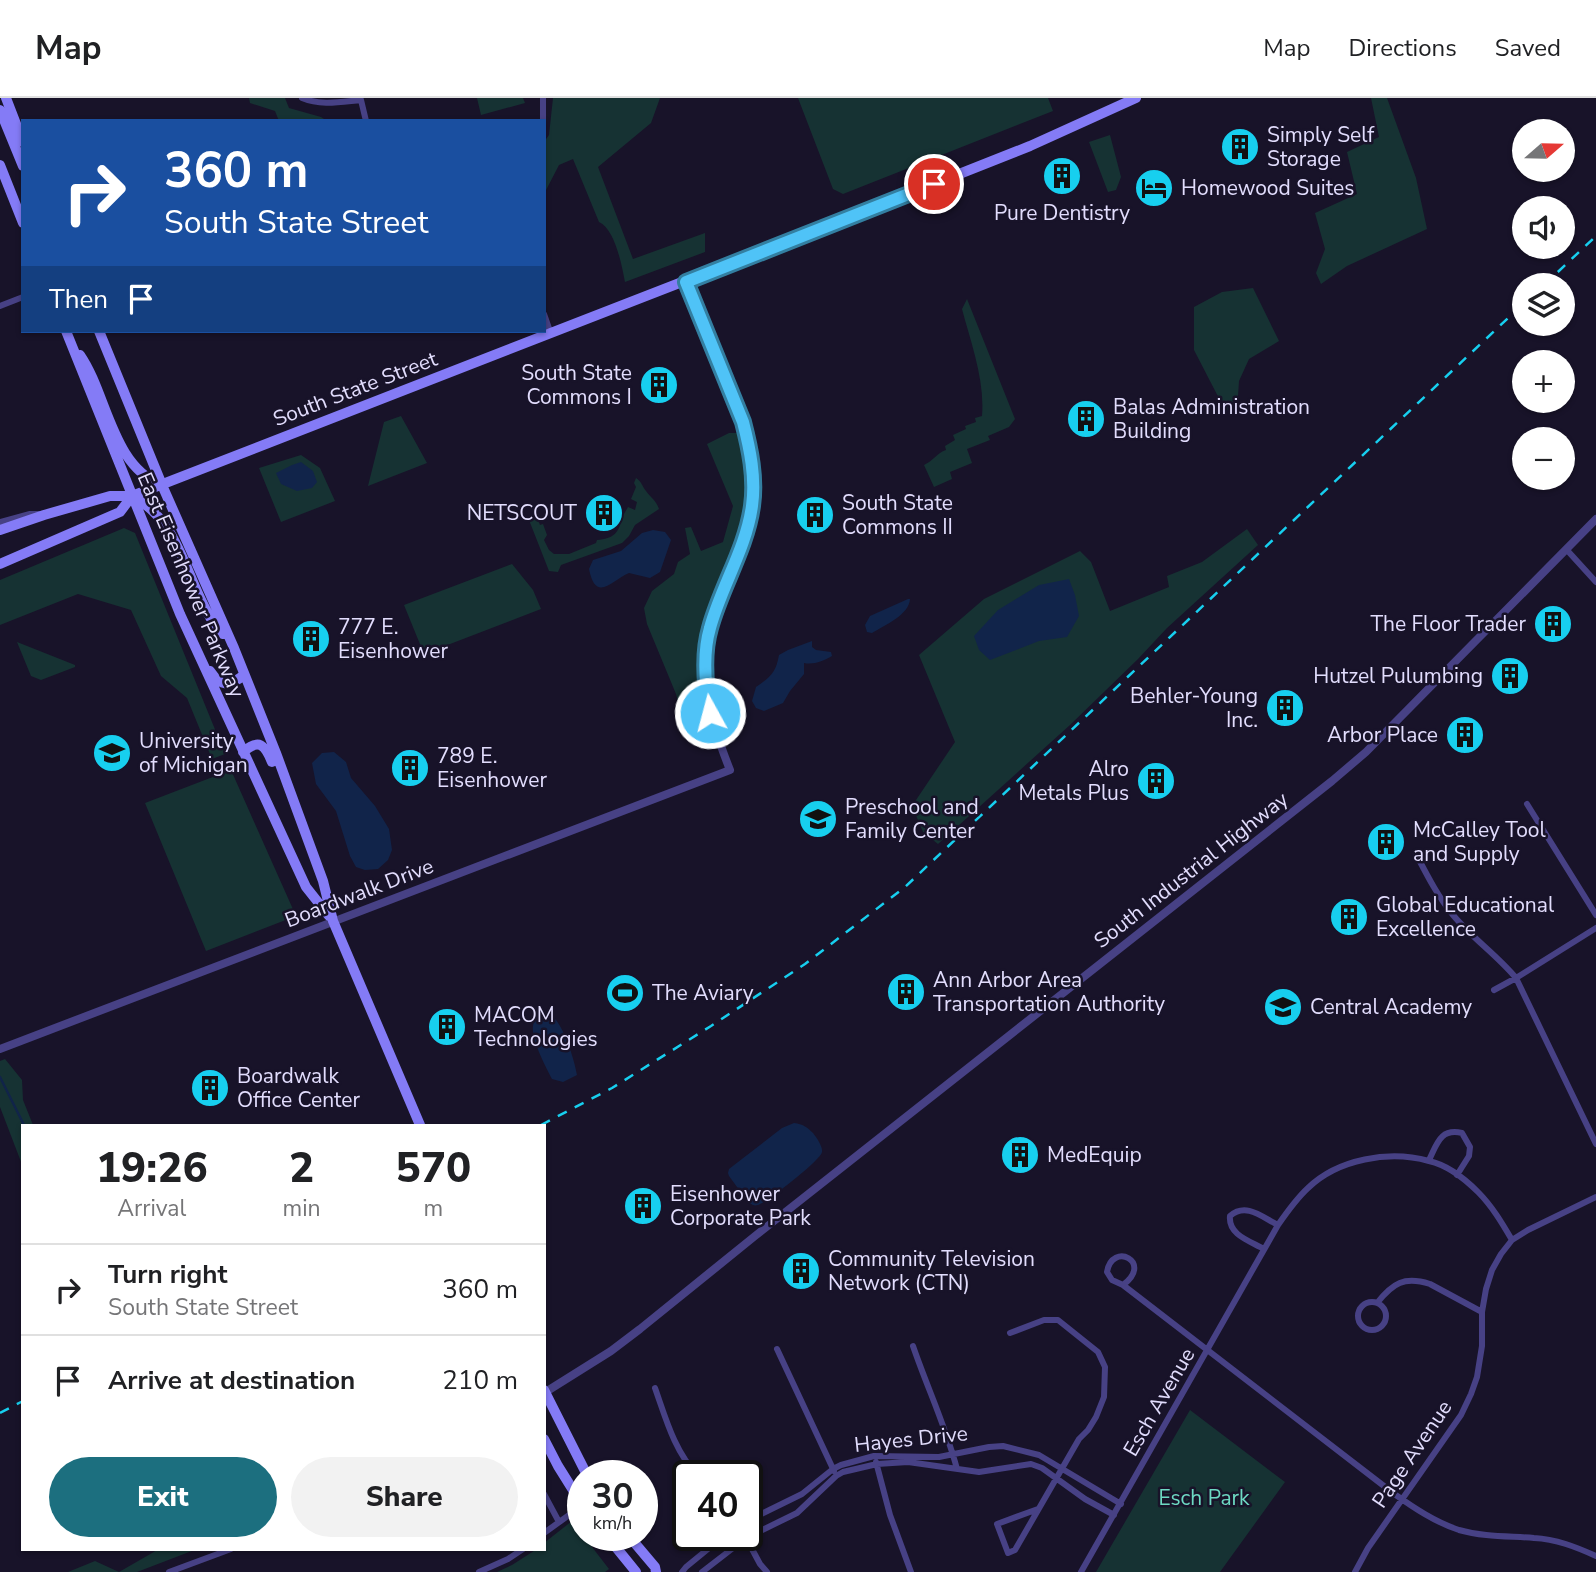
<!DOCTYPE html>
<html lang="en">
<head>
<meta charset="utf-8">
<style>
  body { margin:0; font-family:"Nunito Sans",sans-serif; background:#f2f2f2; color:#202124; height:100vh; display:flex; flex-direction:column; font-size:26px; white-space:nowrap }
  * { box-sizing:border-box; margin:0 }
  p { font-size:23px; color:#757577 }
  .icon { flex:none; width:38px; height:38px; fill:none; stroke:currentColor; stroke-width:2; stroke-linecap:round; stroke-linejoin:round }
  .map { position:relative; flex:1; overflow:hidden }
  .details { position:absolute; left:21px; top:1026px; width:525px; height:427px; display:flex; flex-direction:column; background:#fff; border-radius:0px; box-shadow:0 2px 5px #0004 }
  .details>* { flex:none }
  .hud { position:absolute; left:21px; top:21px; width:525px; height:214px; border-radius:0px; box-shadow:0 2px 5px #0004; background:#1a4fa0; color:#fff; overflow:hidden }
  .needle { width:46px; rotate:70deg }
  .buttons { position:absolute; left:1512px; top:21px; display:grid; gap:14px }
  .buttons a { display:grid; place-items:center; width:63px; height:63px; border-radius:50%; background:#fff; box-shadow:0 2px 5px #0004; font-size:35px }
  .speed { position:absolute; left:567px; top:1362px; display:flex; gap:14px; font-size:35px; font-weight:700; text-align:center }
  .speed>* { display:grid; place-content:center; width:91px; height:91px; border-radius:50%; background:#fff; box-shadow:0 2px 5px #0004; line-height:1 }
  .speed small { font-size:18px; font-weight:400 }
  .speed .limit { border:4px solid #111; border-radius:10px; background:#fff; color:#111 }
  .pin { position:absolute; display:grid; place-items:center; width:60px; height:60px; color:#fff; margin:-30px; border:4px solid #fff; border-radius:50%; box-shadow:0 2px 7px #0007 }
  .me { position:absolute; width:77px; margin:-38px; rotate:353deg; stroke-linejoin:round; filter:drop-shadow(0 0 5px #0008) }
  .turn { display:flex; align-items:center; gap:24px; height:147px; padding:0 28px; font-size:32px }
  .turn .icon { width:91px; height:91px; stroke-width:2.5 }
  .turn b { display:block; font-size:49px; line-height:60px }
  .then { display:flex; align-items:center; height:66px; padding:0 28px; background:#0003; gap:14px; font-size:26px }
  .eta { display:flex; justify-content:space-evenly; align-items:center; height:119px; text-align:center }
  .eta b { font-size:42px; font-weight:800; line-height:49px }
  .primary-button { display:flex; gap:14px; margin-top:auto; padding:14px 28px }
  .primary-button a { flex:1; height:80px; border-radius:42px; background:#1c6f7f; color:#fff; font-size:28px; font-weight:800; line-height:80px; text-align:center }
  .primary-button a+a { background:#f2f2f2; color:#202124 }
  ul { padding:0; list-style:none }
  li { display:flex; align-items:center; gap:21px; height:91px; padding:0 28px; border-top:2px solid #e0e0e0 }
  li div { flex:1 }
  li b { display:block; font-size:26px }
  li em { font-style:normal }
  header { display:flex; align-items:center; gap:42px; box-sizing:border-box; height:98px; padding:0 35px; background:#fff; border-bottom:2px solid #e0e0e0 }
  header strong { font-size:33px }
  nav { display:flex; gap:38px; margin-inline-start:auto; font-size:24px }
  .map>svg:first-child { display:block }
  .green { fill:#163233 }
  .water { fill:#11244a }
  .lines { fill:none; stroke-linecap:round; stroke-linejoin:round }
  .stream { stroke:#11244a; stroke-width:2.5 }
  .minor { stroke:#474185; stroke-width:6 }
  .tertiary { stroke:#474185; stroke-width:8 }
  .secondary { stroke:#847bf6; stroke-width:10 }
  .rail { stroke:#17cfef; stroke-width:2.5; stroke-dasharray:10 9; stroke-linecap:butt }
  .route-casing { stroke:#337fa1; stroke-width:18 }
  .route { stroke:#4fc3f7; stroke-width:12 }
  .labels { text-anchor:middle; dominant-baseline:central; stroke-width:5; stroke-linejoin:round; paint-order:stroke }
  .poi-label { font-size:21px; fill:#e2ddfd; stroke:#181329; text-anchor:start }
  .street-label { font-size:21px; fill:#e2ddfd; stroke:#181329 }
  .park-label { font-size:21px; fill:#6dd9c3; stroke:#181329 }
</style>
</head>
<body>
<header>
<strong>Map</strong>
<nav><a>Map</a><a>Directions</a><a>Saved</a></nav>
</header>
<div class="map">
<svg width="1596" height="1474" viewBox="0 0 1596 1474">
  <rect width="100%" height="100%" fill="#181329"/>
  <!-- green -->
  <path class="green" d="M 249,0 L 285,0 L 289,10 L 321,19 L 327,23 L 279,23 L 275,13 L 250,5 Z
    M 477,0 L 523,0 L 525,5 L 481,17 Z
    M 553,0 L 660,0 L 651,25 L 598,69 L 633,161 L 705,135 L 705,154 L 625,184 C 622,168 615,131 599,124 L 573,61 L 559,67 L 544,96 L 544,44 L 549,37 Z
    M 798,0 L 1048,0 L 1053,13 L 843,96 L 833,91 Z
    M 1371,0 L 1387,0 L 1416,80 L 1427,131 L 1347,168 L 1321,186 L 1316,175 L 1325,151 L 1315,115 L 1357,96 L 1347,54 L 1379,39 Z
    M 1110,37 L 1121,79 L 1116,92 L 1108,94 L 1089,44 Z
    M 1253,190 L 1279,243 L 1249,261 L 1239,283 L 1237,313 L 1225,312 L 1194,252 L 1194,209 L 1222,194 Z
    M 967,201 L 1015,321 L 1009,329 L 988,338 L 990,342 L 967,351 L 972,365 L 950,374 L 952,381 L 934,389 L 924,367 C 933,363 937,355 946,352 L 945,348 L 955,342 L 953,337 L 966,331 L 965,328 L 976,324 L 975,320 L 982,318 C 985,282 971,245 962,211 Z
    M 401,318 L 427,365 L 368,388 L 384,324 Z
    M 729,335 L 738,335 C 743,356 749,377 746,399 C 742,437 723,471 710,506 C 695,545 696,589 708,628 L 685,634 L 676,596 L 647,526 L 644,510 L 652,493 L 674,476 L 678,464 L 690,456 L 685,430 L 691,429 L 701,453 L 723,444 L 733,408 L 707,346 Z
    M 301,357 L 320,370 L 335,403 L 281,424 L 259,370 Z
    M 636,380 C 642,384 642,388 646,393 C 651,400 656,402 659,411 L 635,427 L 629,438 L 622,445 L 561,467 L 558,474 L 549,473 L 529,422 L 537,419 L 540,427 L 543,426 L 547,437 L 544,442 L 549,452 L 554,456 L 569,456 L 596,445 L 597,442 C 613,441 621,434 621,418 L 624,416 L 628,409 L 635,412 L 637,404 L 631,401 L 636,389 L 634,385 Z
    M 124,430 L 135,435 L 225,656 L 212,661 L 187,600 L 161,578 L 131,512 L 78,496 L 0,527 L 0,482 Z
    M 1247,431 L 1258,447 L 1167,530 L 1138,561 L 1070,627 L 938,746 L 923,734 L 912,708 L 955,644 L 919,557 L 984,501 L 1080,453 L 1091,464 L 1110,513 L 1169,489 L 1167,478 L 1202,464 Z
    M 512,466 L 533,492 L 541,511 L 424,556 L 404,507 Z
    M 17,544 L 75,567 L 75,569 L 41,582 L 31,578 Z
    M 231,672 L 296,818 L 206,853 L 145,705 Z
    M 5,961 L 22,982 L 23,1002 L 33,1027 L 23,1027 L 23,1069 L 0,1009 L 0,963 Z
    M 1190,1312 L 1285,1384 L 1220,1474 L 1096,1474 Z
    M 572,1423 L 609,1471 L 605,1474 L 497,1474 L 512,1467 L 537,1451 L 544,1451 L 544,1445 Z
    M 159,1451 L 197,1451 L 137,1474 L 68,1474 L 95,1463 L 119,1474 Z"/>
  <!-- water -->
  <path class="water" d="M 301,364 L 313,373 L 317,384 L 312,390 L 297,393 L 281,386 L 276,375 L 292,367 Z
    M 653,432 L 665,434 L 671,442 L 660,474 L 650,480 L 629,475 C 612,482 596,506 589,471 L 593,462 L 621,453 L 642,435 Z
    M 1069,481 L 1075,497 L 1079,518 L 1067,539 L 1039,543 L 990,562 L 979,552 L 974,538 L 998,512 L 1039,487 Z
    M 908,501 L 910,501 C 909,517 885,527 872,535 L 867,534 L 865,527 L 870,518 Z
    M 812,543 L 812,549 L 816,552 L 831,554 L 832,558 C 823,563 814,567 804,565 L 804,576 L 790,593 L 783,605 L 764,613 L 756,610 L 752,603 L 756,589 C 771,579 776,574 779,557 L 788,552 Z
    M 334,654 L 346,664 L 351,680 L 375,708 L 389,731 L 392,752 L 388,762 L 378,771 L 365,772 L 356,769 L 350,758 L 336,713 L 316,686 L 312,665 L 322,655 Z
    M 549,915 C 563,924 574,960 577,977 L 563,984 L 552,981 C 546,969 531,942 533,928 C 534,920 541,917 549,915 Z
    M 794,1025 C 803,1026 807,1029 813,1035 C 817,1040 823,1049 822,1054 C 821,1062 767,1104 758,1107 C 753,1108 753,1107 748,1104 L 729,1078 L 728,1075 L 729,1071 L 782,1030 Z"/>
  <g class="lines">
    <!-- stream -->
    <path class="stream" d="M 0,979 L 24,1027"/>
    <!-- minor -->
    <path class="minor" d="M 302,0 C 321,8 340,4 361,2 L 366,23
      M 543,0 L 543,23
      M 0,208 L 23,199
      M 544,216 L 551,236
      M 0,424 L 30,416 L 39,416
      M 1566,451 L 1596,484
      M 1527,706 L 1596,817
      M 1416,756 C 1427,777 1438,799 1453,817 C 1472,840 1497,857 1516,880 L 1596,1046
      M 1494,892 L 1516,880 L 1596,830
      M 1429,1062 C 1437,1046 1440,1030 1462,1035 L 1470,1049 L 1469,1058 L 1457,1077
      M 1264,1151 C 1250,1143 1228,1137 1230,1118 C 1246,1104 1262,1119 1278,1127
      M 1123,1187 C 1154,1164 1112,1143 1107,1174 L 1112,1182 L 1123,1187 L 1393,1395 C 1414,1410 1435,1424 1459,1432 C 1484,1439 1509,1438 1534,1440 C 1556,1441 1576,1449 1596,1458
      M1358 1218a14 14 0 1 1 28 0a14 14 0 1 1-28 0Z
      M 1377,1205 C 1393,1185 1404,1178 1430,1186 L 1482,1214
      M 1010,1235 L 1044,1222 L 1058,1222 L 1098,1254 L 1105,1269 L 1104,1299 L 1096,1319 L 1088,1332 L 1079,1341 L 1015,1452 L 1008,1455 L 997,1426 L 1038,1411
      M 913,1248 C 927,1289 946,1329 957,1371
      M 777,1251 L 834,1373
      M 655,1290 C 666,1321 674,1352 697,1377
      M 876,1364 L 890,1417 L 911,1474
      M 544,1396 L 559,1424
      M 747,1423 L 802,1396 L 833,1371 L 841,1367 L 874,1358 L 939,1359 L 989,1349 L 1003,1348 L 1039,1357 L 1121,1406
      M 544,1435 L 583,1407
      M 745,1438 L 760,1466 L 767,1474
      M 169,1474 L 231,1451
      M 479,1474 L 508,1461 L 523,1451
      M 682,1474 L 686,1469 L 725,1437
      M 702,1474 L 746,1440 L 797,1415 L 836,1378 L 843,1374 L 877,1366 L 908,1364 L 979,1374 L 1031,1366 L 1042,1370 L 1085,1401 L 1114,1417
      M 1081,1474 L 1278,1127 C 1287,1114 1296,1101 1308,1090 C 1338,1061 1389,1052 1429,1063 C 1447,1067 1465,1081 1478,1094 C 1492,1108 1502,1125 1512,1142
      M 1355,1474 L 1368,1450 L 1461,1317 L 1471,1296 L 1477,1279 L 1482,1248 L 1482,1214 L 1486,1191 L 1492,1172 L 1501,1156 L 1512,1142 L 1528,1132 L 1596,1099"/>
    <!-- tertiary -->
    <path class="tertiary" d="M 0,951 L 730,672 C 711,624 700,588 708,536 C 712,515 722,495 730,475 C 735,462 742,449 746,435 C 757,398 753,360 743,324 L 686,184
      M 544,1295 L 611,1253 L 640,1231 L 755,1138 L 1332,683 L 1366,654 L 1596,421"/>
    <!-- secondary -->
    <path class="secondary" d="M 6,0 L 23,44
      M 0,12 L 23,68
      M 0,67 L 23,125
      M 66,233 L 180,516 L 306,789 L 329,818
      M 99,233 L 162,387 L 234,550 L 276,655 L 323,783 L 333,823 L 420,1027
      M 80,257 C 107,296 112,369 162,387
      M 132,398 C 179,422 185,478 210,519 C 213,525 219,530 223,536
      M 0,432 L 44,417 L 110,398 L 132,398 L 934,86 L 1030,48 L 1136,0
      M 0,466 L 120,414 L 132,398
      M 210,573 C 221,589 229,589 244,577
      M 243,654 C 259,640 265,647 272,664
      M 544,1292 L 587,1377
      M 544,1341 L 558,1368 L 583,1408
      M 606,1437 L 636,1474
      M 628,1437 L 655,1469 L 656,1474"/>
    <!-- rail -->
    <path class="rail" d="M 1544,187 L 1596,138
      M 541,1027 L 612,990 L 711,928 L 805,866 L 905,789 L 1524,205
      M 0,1315 L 23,1303"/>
  </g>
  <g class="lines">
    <defs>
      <path id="route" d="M 710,615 C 705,587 702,557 710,530 C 721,489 746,451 752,408 C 756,380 750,351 743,324 L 686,184 L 934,86"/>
    </defs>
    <!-- route casing -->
    <use href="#route" class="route-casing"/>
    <!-- route -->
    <use href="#route" class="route"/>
  </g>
  <!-- icons -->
  <defs>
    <symbol id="building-disc" viewBox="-11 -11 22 22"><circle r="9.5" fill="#17cfef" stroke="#181329"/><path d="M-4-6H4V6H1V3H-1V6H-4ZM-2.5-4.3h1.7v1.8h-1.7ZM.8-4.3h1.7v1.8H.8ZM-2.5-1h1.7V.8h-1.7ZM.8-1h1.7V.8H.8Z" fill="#111"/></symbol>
    <symbol id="hotel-disc" viewBox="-11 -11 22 22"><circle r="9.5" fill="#17cfef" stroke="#181329"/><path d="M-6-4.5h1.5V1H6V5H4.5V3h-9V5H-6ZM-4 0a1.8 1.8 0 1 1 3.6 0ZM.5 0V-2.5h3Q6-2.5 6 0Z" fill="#111"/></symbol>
    <symbol id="university-disc" viewBox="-11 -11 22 22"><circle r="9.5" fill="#17cfef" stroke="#181329"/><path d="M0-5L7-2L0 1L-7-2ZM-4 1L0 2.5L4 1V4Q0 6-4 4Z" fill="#111"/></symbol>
    <symbol id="school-disc" viewBox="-11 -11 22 22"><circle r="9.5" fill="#17cfef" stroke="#181329"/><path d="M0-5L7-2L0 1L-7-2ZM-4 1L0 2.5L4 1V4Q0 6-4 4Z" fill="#111"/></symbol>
    <symbol id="stadium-disc" viewBox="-11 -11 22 22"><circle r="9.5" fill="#17cfef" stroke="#181329"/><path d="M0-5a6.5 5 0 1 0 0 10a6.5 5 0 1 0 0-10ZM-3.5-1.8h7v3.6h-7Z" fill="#111"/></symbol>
  </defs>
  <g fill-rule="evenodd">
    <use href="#building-disc" x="1218" y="27" width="44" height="44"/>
    <use href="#building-disc" x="1040" y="56" width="44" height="44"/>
    <use href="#hotel-disc" x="1132" y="68" width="44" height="44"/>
    <use href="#building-disc" x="637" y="265" width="44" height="44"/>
    <use href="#building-disc" x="1064" y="299" width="44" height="44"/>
    <use href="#building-disc" x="582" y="393" width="44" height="44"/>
    <use href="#building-disc" x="793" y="395" width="44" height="44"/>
    <use href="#building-disc" x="1531" y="504" width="44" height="44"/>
    <use href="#building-disc" x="289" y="519" width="44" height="44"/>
    <use href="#building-disc" x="1488" y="556" width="44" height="44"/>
    <use href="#building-disc" x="1263" y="588" width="44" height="44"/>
    <use href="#building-disc" x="1443" y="615" width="44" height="44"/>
    <use href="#university-disc" x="90" y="633" width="44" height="44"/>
    <use href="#building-disc" x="388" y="648" width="44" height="44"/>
    <use href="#building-disc" x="1134" y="661" width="44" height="44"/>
    <use href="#school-disc" x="796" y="699" width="44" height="44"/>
    <use href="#building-disc" x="1364" y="722" width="44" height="44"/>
    <use href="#building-disc" x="1327" y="797" width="44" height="44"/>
    <use href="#building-disc" x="884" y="872" width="44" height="44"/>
    <use href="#stadium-disc" x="603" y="873" width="44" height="44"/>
    <use href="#school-disc" x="1261" y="887" width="44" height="44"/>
    <use href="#building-disc" x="425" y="907" width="44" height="44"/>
    <use href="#building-disc" x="188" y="968" width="44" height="44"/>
    <use href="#building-disc" x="998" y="1035" width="44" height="44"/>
    <use href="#building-disc" x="621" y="1086" width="44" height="44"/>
    <use href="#building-disc" x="779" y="1151" width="44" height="44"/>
  </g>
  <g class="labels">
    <!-- poi labels -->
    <g class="poi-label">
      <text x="1267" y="37">Simply Self<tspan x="1267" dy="24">Storage</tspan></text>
      <text x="1181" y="90">Homewood Suites</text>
      <text x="1062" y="115" text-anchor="middle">Pure Dentistry</text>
      <text x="632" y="275" text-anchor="end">South State<tspan x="632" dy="24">Commons I</tspan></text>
      <text x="1113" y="309">Balas Administration<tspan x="1113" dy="24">Building</tspan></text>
      <text x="842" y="405">South State<tspan x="842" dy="24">Commons II</tspan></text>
      <text x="577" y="415" text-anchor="end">NETSCOUT</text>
      <text x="1526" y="526" text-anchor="end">The Floor Trader</text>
      <text x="338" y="529">777 E.<tspan x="338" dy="24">Eisenhower</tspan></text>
      <text x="1483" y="578" text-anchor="end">Hutzel Pulumbing</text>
      <text x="1258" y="598" text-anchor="end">Behler-Young<tspan x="1258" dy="24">Inc.</tspan></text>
      <text x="1438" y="637" text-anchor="end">Arbor Place</text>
      <text x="139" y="643">University<tspan x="139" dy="24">of Michigan</tspan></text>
      <text x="437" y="658">789 E.<tspan x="437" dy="24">Eisenhower</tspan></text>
      <text x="1129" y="671" text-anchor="end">Alro<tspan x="1129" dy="24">Metals Plus</tspan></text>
      <text x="845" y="709">Preschool and<tspan x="845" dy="24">Family Center</tspan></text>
      <text x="1413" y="732">McCalley Tool<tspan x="1413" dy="24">and Supply</tspan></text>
      <text x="1376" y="807">Global Educational<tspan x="1376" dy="24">Excellence</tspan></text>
      <text x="933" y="882">Ann Arbor Area<tspan x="933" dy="24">Transportation Authority</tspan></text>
      <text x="652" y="895">The Aviary</text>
      <text x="1310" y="909">Central Academy</text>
      <text x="474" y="917">MACOM<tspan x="474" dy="24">Technologies</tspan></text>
      <text x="237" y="978">Boardwalk<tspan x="237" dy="24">Office Center</tspan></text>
      <text x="1047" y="1057">MedEquip</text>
      <text x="670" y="1096">Eisenhower<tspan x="670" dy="24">Corporate Park</tspan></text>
      <text x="828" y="1161">Community Television<tspan x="828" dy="24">Network (CTN)</tspan></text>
    </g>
    <!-- street labels -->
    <g class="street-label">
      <text transform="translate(355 291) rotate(-21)">South State Street</text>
      <text transform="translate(191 487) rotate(67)">East Eisenhower Parkway</text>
      <text transform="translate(1191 772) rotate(-38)">South Industrial Highway</text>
      <text transform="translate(359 795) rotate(-21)">Boardwalk Drive</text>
      <text transform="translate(1159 1304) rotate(-60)">Esch Avenue</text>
      <text transform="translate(911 1341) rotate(-6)">Hayes Drive</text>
      <text transform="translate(1412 1356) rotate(-56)">Page Avenue</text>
    </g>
    <!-- park labels -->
    <g class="park-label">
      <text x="1204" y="1400">Esch Park</text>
    </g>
  </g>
</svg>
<div class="buttons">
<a><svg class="needle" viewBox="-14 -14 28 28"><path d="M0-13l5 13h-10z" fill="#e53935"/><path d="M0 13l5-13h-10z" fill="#757577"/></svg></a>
<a><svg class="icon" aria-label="sound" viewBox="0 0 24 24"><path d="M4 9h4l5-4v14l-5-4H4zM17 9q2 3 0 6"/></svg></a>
<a><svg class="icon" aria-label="layers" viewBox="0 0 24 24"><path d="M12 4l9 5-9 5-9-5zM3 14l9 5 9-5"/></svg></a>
<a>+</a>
<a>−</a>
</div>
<div class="speed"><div>30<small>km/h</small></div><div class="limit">40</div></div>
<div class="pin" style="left:934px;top:86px;background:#d93025"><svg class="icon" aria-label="arrive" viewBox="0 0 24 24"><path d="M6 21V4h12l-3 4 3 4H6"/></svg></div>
<svg class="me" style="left:710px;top:615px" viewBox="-20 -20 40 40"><circle r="17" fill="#4fc3f7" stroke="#fff" stroke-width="3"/><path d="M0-11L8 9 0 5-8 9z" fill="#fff"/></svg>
<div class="hud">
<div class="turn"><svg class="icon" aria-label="right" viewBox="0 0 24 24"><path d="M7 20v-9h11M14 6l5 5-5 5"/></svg><div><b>360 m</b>South State Street</div></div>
<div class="then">Then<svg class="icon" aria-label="arrive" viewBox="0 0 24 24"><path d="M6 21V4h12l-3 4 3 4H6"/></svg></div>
</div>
<section class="details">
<div class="eta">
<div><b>19:26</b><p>Arrival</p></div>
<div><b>2</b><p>min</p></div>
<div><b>570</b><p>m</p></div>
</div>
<ul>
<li><svg class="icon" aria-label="right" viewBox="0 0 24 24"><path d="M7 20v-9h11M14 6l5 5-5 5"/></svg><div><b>Turn right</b><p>South State Street</p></div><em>360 m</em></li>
<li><svg class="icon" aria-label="arrive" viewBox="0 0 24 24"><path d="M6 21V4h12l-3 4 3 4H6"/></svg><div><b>Arrive at destination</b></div><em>210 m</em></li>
</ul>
<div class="primary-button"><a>Exit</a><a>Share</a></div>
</section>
</div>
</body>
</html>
